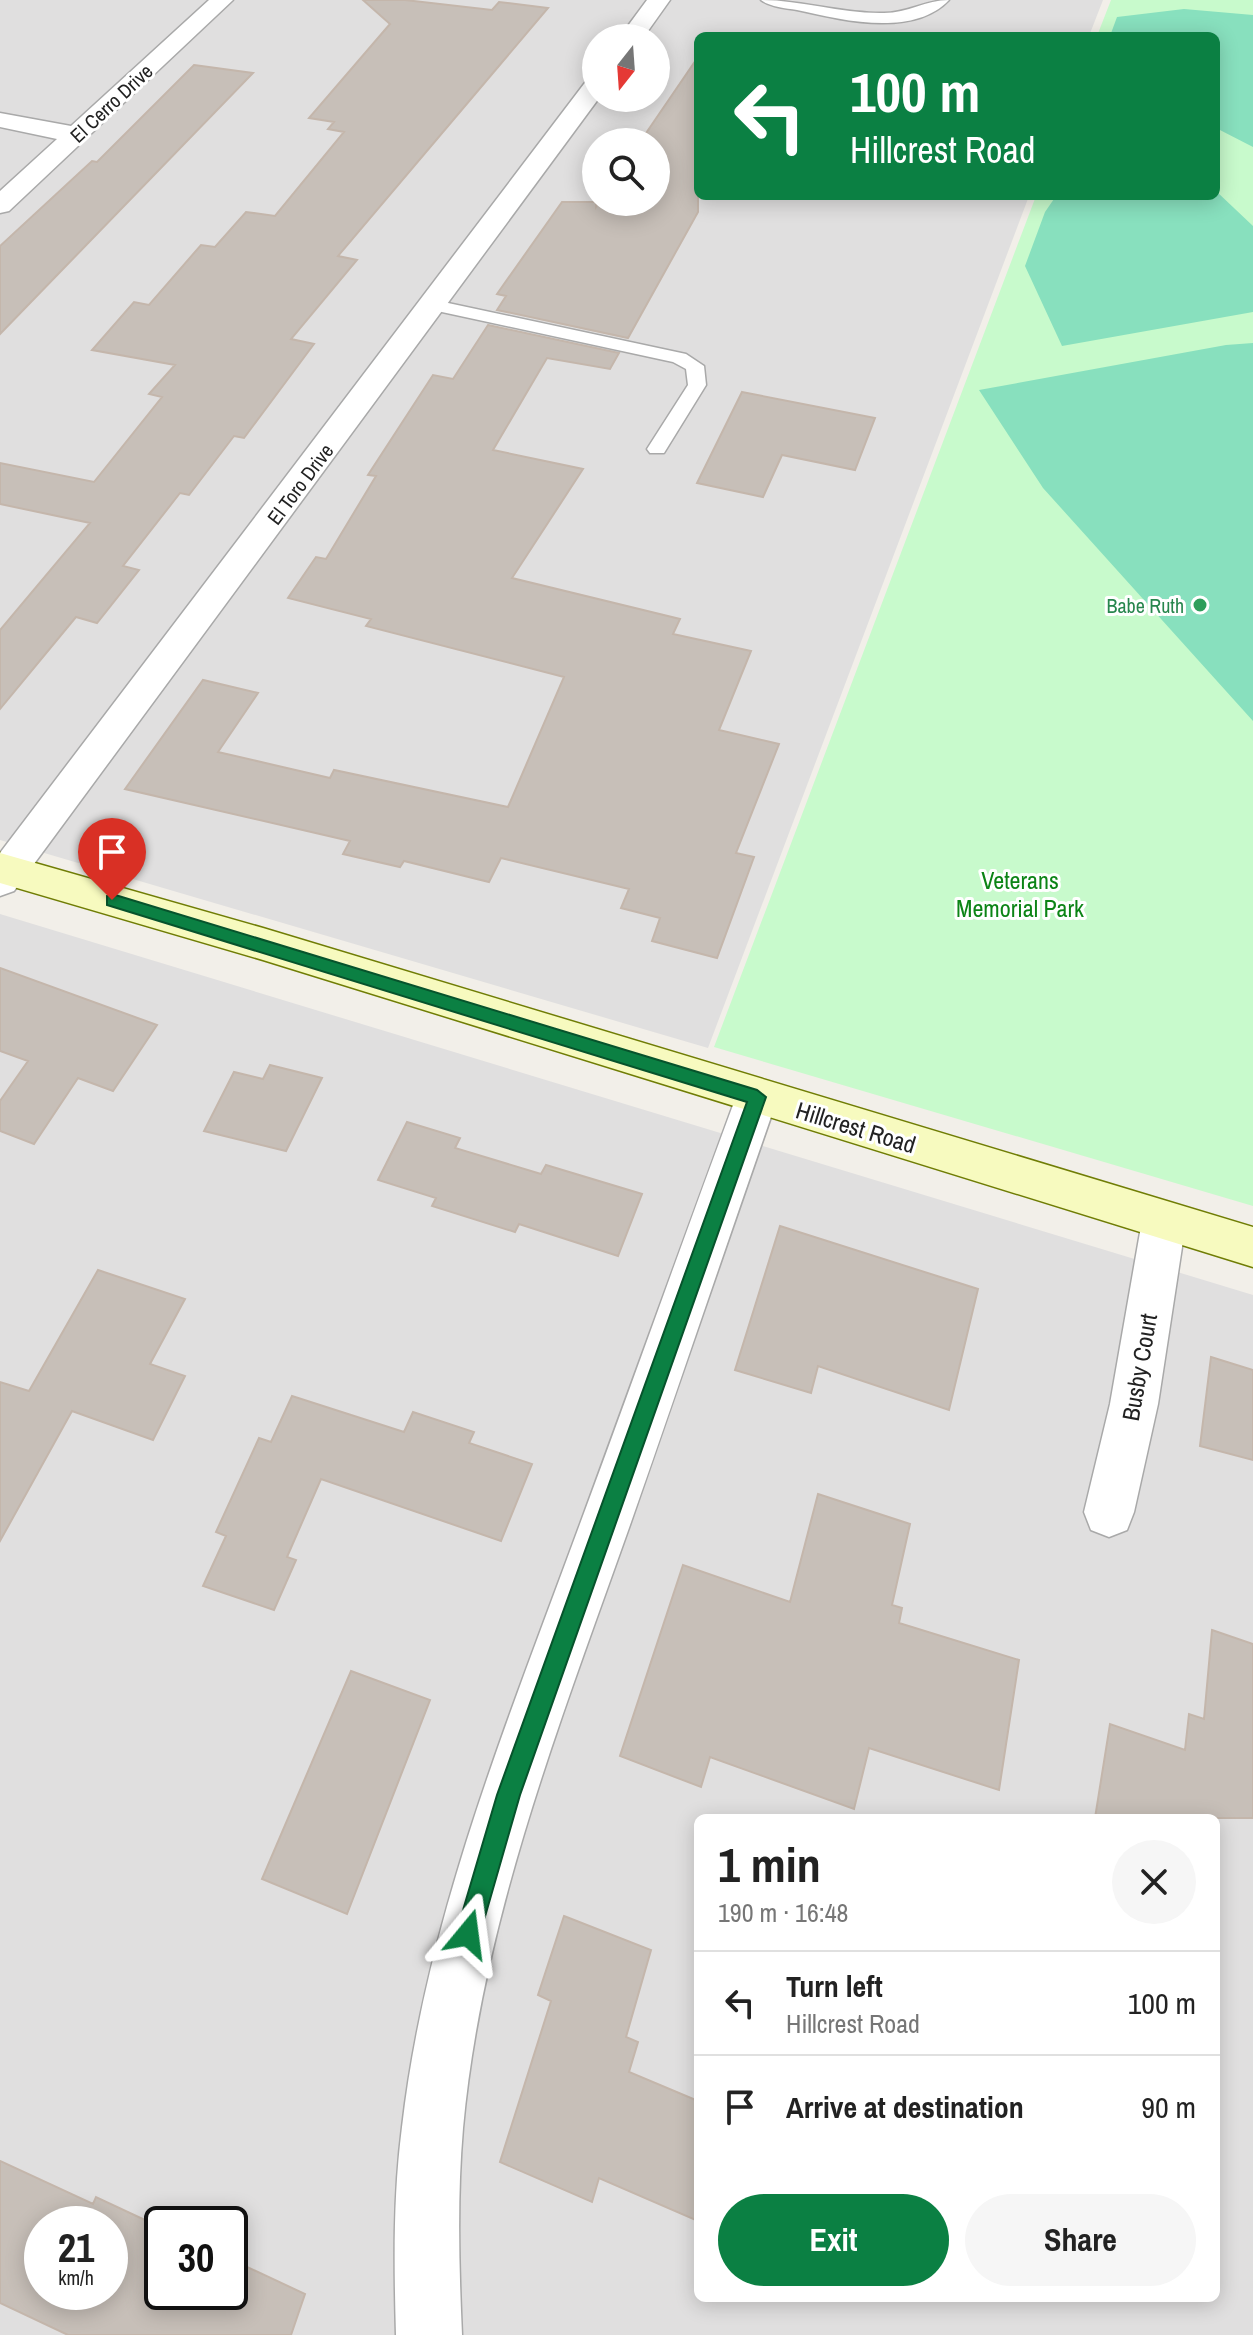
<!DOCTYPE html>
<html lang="en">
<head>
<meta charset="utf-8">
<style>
  body { margin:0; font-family:"Archivo Narrow",sans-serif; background:#f6f6f6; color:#222; height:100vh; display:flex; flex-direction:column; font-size:30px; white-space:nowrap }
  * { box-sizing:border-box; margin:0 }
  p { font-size:26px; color:#767676 }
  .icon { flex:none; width:44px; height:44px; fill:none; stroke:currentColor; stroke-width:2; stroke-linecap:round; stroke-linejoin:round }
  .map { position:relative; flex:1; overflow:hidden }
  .drawer { position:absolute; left:694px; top:1814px; width:526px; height:488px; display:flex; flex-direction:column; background:#fff; border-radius:12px; box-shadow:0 4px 20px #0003 }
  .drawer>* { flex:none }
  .guide { position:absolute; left:694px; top:32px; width:526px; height:168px; border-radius:12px; box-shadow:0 4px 20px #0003; background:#0b8043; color:#fff; overflow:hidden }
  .needle { width:52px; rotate:197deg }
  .controls { position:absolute; left:582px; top:24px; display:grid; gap:16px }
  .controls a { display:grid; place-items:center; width:88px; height:88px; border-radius:50%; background:#fff; box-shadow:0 4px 20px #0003; font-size:40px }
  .speed { position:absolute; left:24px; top:2206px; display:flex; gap:16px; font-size:40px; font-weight:700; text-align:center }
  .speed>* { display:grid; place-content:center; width:104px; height:104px; border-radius:50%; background:#fff; box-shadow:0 4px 20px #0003; line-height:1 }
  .speed small { font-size:20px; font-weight:400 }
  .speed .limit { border:4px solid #111; border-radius:12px; background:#fff; color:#111 }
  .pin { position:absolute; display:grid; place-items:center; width:68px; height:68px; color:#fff; margin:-82px -34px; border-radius:50% 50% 50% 0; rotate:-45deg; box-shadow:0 0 8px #0007 }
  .pin .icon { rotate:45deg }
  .me { position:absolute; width:88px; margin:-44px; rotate:16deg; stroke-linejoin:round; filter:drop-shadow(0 0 6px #0008) }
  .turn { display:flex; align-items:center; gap:28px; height:168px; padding:0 24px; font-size:36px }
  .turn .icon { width:104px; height:104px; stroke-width:2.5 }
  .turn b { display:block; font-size:56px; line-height:68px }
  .round { display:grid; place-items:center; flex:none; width:84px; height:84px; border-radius:42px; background:#f6f6f6 }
  .head { display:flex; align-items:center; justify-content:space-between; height:136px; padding:0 24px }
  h1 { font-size:48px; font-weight:700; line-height:60px }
  .primary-button { display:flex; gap:16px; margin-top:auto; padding:16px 24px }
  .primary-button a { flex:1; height:92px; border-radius:48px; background:#0b8043; color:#fff; font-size:32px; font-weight:700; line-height:92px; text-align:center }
  .primary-button a+a { background:#f6f6f6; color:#222 }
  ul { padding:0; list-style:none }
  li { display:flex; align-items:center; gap:24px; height:104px; padding:0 24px; border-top:2px solid #e0e0e0 }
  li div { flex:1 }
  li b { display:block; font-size:30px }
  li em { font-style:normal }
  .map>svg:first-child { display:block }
  .residential { fill:#e0dfdf; fill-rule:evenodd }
  .park { fill:#c8facc }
  .pitch { fill:#88e0be }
  .building { fill:#c7bfb8; stroke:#c4b6ab; stroke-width:2; fill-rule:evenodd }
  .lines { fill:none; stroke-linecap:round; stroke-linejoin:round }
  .lane-casing { stroke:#a9a9a9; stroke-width:3 }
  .street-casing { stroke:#a9a9a9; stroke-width:3 }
  .secondary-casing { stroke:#707d05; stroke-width:3 }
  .lane { fill:#fff; fill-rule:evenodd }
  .street { fill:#fff; fill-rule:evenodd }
  .secondary { fill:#f7fabf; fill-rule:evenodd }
  .route { fill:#0b8043; stroke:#07532c; stroke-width:2 }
  .leisure-dot { fill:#2e9e5b; stroke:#fff; stroke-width:3 }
  .labels { text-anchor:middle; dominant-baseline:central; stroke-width:6; stroke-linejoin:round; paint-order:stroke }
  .far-street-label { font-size:20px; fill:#222; stroke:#fff }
  .far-leisure-label { font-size:20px; fill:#27864d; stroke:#fff; text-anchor:end }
  .park-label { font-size:24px; fill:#0c8416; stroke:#fff }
  .street-label { font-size:24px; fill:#222; stroke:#fff }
</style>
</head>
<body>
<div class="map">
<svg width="1253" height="2335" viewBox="0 0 1253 2335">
  <rect width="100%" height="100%" fill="#f2efe9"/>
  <!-- residential -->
  <path class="residential" d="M 0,0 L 1103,0 L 1089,36 L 698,36 L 698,196 L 1029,196 L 708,1048 L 0,840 ZM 596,38 L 656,38 L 656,98 L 596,98 ZM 596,142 L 656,142 L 656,202 L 596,202 Z
    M 0,914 L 1253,1295 L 1253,2335 L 0,2335 ZM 698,1818 L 1216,1818 L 1216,2298 L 698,2298 ZM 42,2224 L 110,2224 L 110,2292 L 42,2292 ZM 162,2224 L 230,2224 L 230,2292 L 162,2292 Z"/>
  <!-- park -->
  <path class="park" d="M 1111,0 L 1253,0 L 1253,1206 L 714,1047 L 1036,196 L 1216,196 L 1216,36 L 1097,36 Z"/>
  <!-- pitch -->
  <path class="pitch" d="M 1184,9 L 1253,15 L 1253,147 L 1216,128 L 1216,36 L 1110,36 L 1117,17 Z
    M 1216,191 L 1253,226 L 1253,312 L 1062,346 L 1025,266 L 1045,212 L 1056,196 L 1216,196 Z
    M 1253,343 L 1253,721 L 1043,488 L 979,390 L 1226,345 Z"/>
  <!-- building -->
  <path class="building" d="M 363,0 L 405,0 L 492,10 L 499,2 L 548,8 L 338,256 L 357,260 L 291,339 L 314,344 L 244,438 L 234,436 L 189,495 L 180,493 L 123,566 L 139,570 L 97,623 L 76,617 L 0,709 L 0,630 L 90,523 L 0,504 L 0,463 L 94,482 L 162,397 L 149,394 L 175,365 L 92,350 L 134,302 L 149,305 L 201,245 L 215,247 L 246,212 L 275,216 L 344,132 L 328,129 L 334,122 L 309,118 L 390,24 Z
    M 698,57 L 698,212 L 628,338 L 497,310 L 506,296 L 497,294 L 562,202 L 596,202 L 596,207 L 599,202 L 656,202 L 656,142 L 640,142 Z
    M 194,65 L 253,73 L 0,334 L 0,246 L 92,161 L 97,162 Z
    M 488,325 L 619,353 L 610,369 L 547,358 L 493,450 L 583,469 L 512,578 L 680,619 L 673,634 L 751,651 L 719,730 L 779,744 L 736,853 L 754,857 L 717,958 L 652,941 L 660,918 L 621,908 L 629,889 L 501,858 L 489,882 L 404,861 L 400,867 L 343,854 L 350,841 L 125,789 L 203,680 L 258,693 L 218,752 L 330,778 L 334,770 L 508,807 L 564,677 L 366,626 L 371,619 L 288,598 L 316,557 L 326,559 L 376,476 L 368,475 L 433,375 L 453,379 Z
    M 742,392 L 875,418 L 855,470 L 782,455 L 763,497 L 697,483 Z
    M 0,968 L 157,1025 L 113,1091 L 78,1078 L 34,1144 L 0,1131 L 0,1101 L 28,1061 L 0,1051 Z
    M 270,1065 L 322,1078 L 286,1151 L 204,1131 L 234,1072 L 263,1079 Z
    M 407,1122 L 460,1138 L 455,1148 L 541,1174 L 546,1165 L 642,1194 L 618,1256 L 519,1224 L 515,1232 L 432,1206 L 436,1198 L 378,1180 Z
    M 780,1226 L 978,1289 L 949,1410 L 818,1366 L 811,1393 L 735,1370 Z
    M 98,1270 L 185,1299 L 150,1364 L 185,1376 L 153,1440 L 72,1411 L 0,1541 L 0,1382 L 29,1391 Z
    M 1211,1357 L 1253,1370 L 1253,1460 L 1200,1446 Z
    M 292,1396 L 404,1432 L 413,1412 L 474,1432 L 469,1443 L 532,1464 L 501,1541 L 321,1479 L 287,1557 L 296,1560 L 274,1610 L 203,1586 L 226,1536 L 216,1532 L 259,1438 L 271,1442 Z
    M 818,1494 L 910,1524 L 892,1605 L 902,1608 L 899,1623 L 1019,1660 L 999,1790 L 869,1748 L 854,1809 L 710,1757 L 701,1787 L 620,1756 L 683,1565 L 790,1602 Z
    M 1212,1630 L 1253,1644 L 1253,1818 L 1095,1818 L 1110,1724 L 1185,1750 L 1189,1714 L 1204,1719 Z
    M 351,1671 L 430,1700 L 347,1914 L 262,1879 Z
    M 564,1916 L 651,1950 L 626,2037 L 638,2042 L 629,2072 L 698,2101 L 698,2221 L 599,2178 L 592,2202 L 500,2162 L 551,2001 L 538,1995 Z
    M 0,2161 L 93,2204 L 96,2197 L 162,2228 L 162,2292 L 230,2292 L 230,2259 L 305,2294 L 291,2335 L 68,2335 L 0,2303 ZM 42,2224 L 110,2224 L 110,2292 L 42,2292 Z"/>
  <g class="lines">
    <defs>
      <path id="lane" d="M 761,0 C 802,0 842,14 884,13 C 908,13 926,0 949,0 C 913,38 842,20 797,10 C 785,8 770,7 761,0 Z
        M 434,300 L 686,354 L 704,366 L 706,385 L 664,453 L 650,453 L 647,449 L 688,385 L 686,369 L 673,362 L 428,309 L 428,301 Z"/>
      <path id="street" d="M 209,0 L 233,0 L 9,211 L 0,213 L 0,191 L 57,139 L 0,127 L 0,113 L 71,126 Z
        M 647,0 L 670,0 L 643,38 L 619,38 Z
        M 596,78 L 599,98 L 14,891 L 0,896 L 0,853 L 587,80 Z
        M 757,1079 L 772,1084 L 778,1097 C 728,1239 680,1383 630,1525 C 561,1720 482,1920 463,2128 C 457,2198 459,2266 462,2335 L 396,2335 C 394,2265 393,2197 402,2127 C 426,1919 508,1720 580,1524 C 633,1382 683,1239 736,1097 L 742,1084 Z
        M 1164,1201 L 1180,1207 L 1186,1221 L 1158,1404 L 1134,1512 L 1127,1530 L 1109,1537 L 1091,1530 L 1084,1512 L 1110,1404 L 1142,1221 L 1148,1207 Z"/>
      <path id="secondary" d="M 0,853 L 263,928 L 1253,1227 L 1253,1267 L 263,960 L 0,883 Z"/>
    </defs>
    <!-- lane casing -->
    <use href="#lane" class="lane-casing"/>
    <!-- street casing -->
    <use href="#street" class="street-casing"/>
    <!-- secondary casing -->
    <use href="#secondary" class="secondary-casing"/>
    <!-- lane -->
    <use href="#lane" class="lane"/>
    <!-- street -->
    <use href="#street" class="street"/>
    <!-- secondary -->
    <use href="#secondary" class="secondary"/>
  </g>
  <!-- route -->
  <path class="route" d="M 112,894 L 757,1090 L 766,1097 L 520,1795 L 480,1934 L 476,1942 L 468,1946 L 460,1942 L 456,1934 L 497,1795 L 747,1102 L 107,905 L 107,896 Z"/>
  <!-- markers -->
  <circle class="leisure-dot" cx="1200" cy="605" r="8"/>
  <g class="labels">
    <!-- far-street labels -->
    <g class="far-street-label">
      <text transform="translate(111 103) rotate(-43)">El Cerro Drive</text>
      <text transform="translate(300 484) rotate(-53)">El Toro Drive</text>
    </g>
    <!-- far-leisure labels -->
    <g class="far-leisure-label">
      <text x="1184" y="605">Babe Ruth</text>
    </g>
    <!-- park labels -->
    <g class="park-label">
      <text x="1020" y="880">Veterans<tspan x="1020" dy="28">Memorial Park</tspan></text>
    </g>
    <!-- street labels -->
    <g class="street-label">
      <text transform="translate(856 1127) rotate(17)">Hillcrest Road</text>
      <text transform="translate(1139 1367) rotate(-80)">Busby Court</text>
    </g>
  </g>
</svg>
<div class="controls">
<a><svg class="needle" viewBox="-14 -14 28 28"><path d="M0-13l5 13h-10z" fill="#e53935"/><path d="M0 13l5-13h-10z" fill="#767676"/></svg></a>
<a><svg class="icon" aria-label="search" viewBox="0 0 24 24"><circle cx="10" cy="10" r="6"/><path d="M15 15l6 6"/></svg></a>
</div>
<div class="speed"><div>21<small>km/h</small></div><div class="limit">30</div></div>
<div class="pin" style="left:112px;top:900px;background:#d93025"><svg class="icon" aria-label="arrive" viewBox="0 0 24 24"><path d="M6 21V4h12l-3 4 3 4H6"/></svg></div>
<svg class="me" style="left:468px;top:1934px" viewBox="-20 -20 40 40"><path d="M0-17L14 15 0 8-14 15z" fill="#0b8043" stroke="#fff" stroke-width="4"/></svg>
<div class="guide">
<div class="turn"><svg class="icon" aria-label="left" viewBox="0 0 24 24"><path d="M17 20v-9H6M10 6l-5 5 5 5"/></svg><div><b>100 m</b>Hillcrest Road</div></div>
</div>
<section class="drawer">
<div class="head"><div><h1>1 min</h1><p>190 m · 16:48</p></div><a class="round"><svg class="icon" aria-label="close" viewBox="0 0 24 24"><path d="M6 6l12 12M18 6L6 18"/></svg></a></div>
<ul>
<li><svg class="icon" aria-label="left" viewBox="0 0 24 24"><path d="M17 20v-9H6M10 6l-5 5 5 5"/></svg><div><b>Turn left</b><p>Hillcrest Road</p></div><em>100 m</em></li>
<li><svg class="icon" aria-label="arrive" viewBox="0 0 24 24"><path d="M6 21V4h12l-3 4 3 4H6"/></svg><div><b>Arrive at destination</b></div><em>90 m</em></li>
</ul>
<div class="primary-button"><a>Exit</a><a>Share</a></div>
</section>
</div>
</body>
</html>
